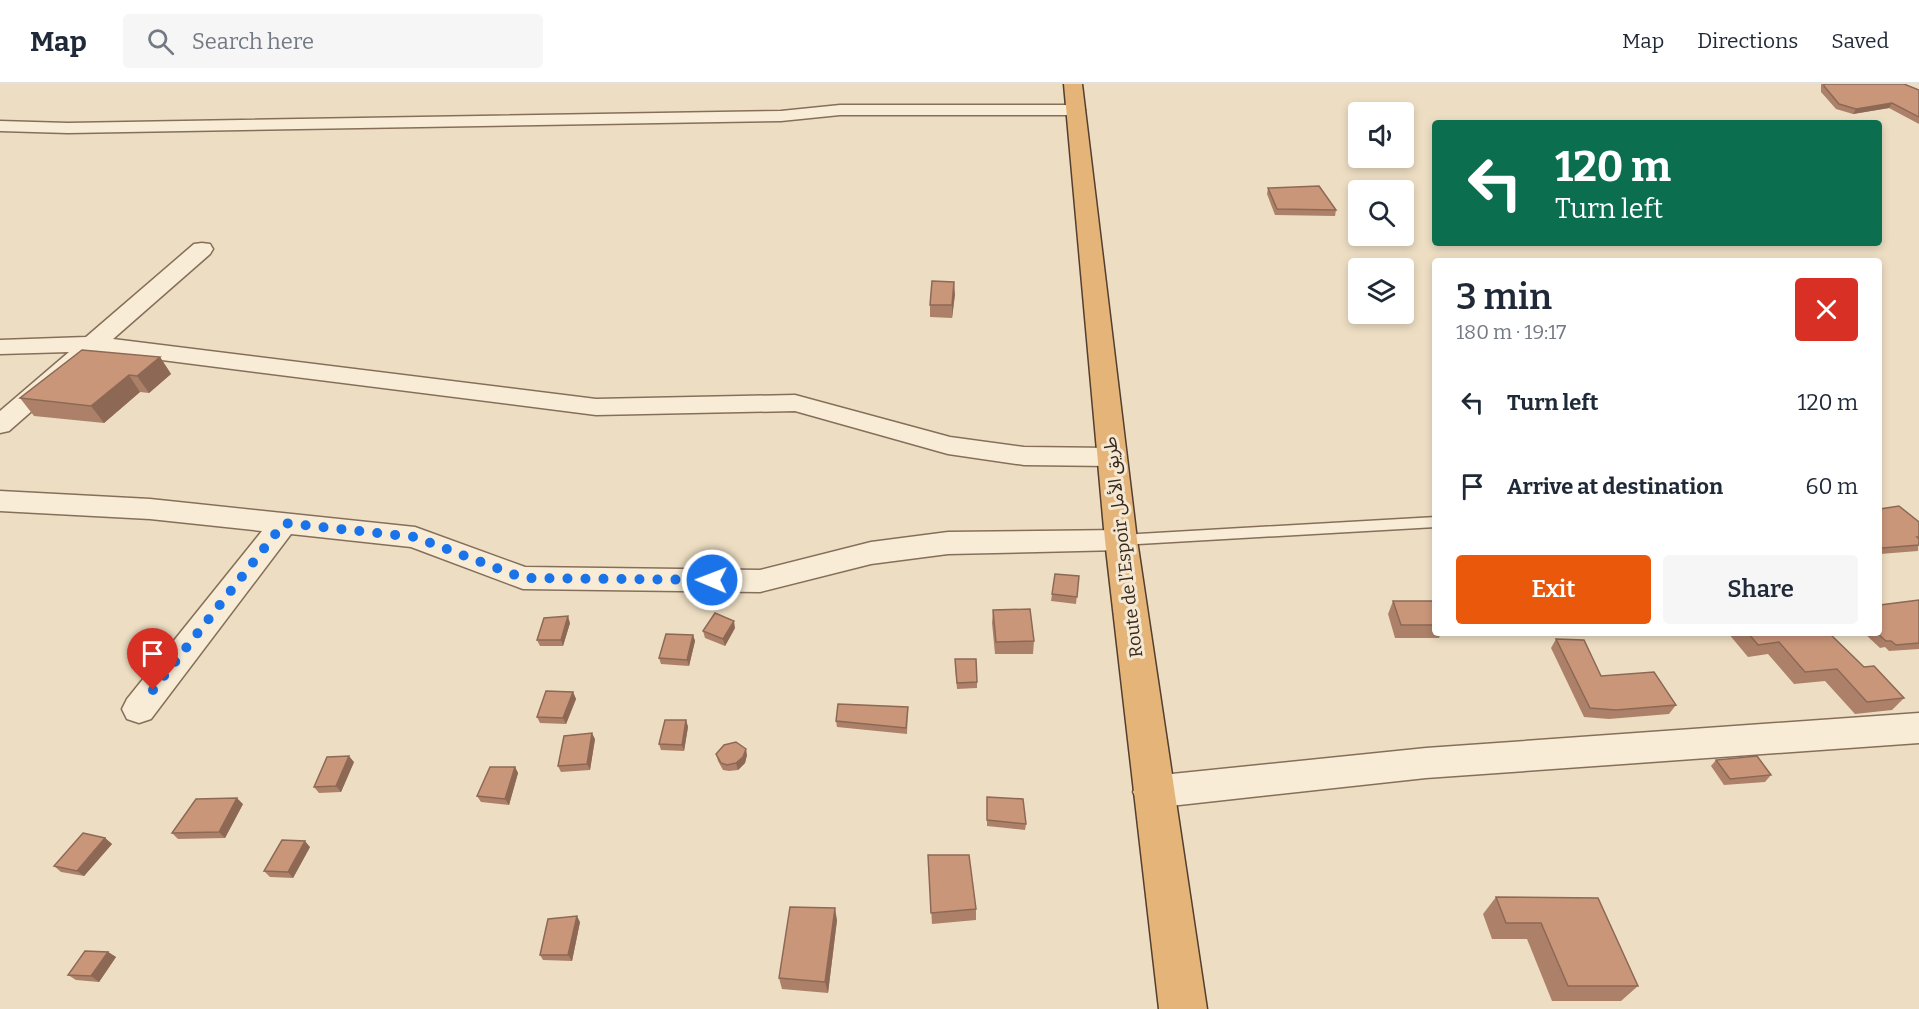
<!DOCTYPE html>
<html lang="en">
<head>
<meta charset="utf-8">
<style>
  body { margin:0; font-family:Bitter,"Noto Sans Arabic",serif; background:#f6f6f7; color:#1f2937; height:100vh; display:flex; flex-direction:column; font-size:22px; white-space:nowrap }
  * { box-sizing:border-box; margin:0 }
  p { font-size:20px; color:#747a83 }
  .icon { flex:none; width:33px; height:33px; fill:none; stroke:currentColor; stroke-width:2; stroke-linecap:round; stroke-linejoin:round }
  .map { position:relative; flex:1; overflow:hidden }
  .side { position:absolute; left:1432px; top:174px; width:450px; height:378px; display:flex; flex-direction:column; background:#fff; border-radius:6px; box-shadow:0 3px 9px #0003 }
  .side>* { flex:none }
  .hud { position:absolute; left:1432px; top:36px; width:450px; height:126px; border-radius:6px; box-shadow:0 3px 9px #0003; background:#0b6e4f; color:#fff; overflow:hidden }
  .tools { position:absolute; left:1348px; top:18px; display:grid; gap:12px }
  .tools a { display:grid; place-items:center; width:66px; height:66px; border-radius:6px; background:#fff; box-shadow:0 3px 9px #0003; font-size:30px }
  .pin { position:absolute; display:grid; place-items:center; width:51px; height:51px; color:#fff; margin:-62px -26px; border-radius:50% 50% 50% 0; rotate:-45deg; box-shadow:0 0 6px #0007 }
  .pin .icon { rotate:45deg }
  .me { position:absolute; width:66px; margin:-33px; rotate:271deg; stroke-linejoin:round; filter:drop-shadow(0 0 4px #0008) }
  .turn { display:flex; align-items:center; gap:21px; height:126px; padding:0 24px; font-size:27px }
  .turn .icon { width:78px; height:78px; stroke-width:2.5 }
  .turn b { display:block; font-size:42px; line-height:51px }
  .round { display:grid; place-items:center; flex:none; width:63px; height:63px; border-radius:6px; background:#f6f6f7 }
  .headline { display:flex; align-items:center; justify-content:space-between; height:102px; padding:0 24px }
  h1 { font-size:36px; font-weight:600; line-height:45px }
  .cta { display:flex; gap:12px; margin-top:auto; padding:12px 24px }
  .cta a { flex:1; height:69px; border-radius:6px; background:#ea580c; color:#fff; font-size:24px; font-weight:600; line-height:69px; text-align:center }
  .cta a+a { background:#f6f6f7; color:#1f2937 }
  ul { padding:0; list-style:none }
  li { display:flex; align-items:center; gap:18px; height:84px; padding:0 24px }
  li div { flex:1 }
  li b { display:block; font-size:22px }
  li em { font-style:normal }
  header { display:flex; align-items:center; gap:36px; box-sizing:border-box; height:84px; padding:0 30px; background:#fff; border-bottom:2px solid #e0e1e3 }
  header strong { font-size:28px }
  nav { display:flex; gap:33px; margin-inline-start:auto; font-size:21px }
  .search { width:420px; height:54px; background:#f6f6f7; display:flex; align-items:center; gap:15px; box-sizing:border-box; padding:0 21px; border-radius:6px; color:#747a83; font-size:22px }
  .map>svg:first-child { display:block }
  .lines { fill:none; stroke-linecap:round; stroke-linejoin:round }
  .service-casing { stroke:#866f5a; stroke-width:3 }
  .minor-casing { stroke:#866f5a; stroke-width:3 }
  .trunk-casing { stroke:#543e2f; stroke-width:3 }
  .service { fill:#f8ecd6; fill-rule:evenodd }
  .minor { fill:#f8ecd6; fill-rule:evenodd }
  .trunk { fill:#e4b479; fill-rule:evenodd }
  .wall { fill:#ad8169 }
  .shaded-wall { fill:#8d6955 }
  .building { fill:#c9967a; stroke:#8d6955; stroke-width:1.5 }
  .route { stroke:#1a73e8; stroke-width:10; stroke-dasharray:0 18 }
  .labels { text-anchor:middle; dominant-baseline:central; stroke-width:6; stroke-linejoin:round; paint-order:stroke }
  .street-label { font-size:18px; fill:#37281e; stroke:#f4e8d2 }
</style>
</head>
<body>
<header>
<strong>Map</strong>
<div class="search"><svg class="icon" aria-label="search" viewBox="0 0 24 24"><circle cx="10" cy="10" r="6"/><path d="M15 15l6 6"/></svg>Search here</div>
<nav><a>Map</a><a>Directions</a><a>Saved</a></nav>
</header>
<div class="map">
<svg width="1919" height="925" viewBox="0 0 1919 925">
  <rect width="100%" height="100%" fill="#eddec3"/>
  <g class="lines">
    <defs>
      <path id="service" d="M 1436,433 L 1436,443 L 1121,461 L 1114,456 L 1121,451 Z"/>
      <path id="minor" d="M 840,21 L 1076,21 L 1085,26 L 1076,31 L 840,31 L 781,37 L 68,49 L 0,47 L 0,37 L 68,39 L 781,27 Z
        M 202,159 L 210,160 L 213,165 L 210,170 L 113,255 L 596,315 L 795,311 L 950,353 L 1024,363 L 1112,364 L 1122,367 L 1126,373 L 1122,379 L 1112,382 L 1024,381 L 948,370 L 795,327 L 596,331 L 99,268 L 9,347 L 0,349 L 0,327 L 69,268 L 0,270 L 0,256 L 86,253 L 194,160 Z
        M 0,407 L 150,415 L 415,443 L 525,483 L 760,486 L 871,458 L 948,448 L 1121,446 L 1132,449 L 1136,456 L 1132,463 L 1121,466 L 948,470 L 871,480 L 760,508 L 523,505 L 411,463 L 291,450 L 151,635 L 139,639 L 127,635 L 122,625 L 127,615 L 262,447 L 150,435 L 0,427 Z
        M 1919,629 L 1919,659 L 1426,694 L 1152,724 L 1139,719 L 1133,708 L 1139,697 L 1152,692 L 1426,664 Z"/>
      <path id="trunk" d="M 1064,0 L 1082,0 L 1137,456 L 1207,925 L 1159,925 L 1105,456 Z"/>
    </defs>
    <!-- service casing -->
    <use href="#service" class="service-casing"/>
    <!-- minor casing -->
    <use href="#minor" class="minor-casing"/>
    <!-- trunk casing -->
    <use href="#trunk" class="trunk-casing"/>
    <!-- service -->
    <use href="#service" class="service"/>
    <!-- minor -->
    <use href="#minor" class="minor"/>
    <!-- trunk -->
    <use href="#trunk" class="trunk"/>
  </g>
  <!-- wall -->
  <path class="wall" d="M 1821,0 L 1904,0 L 1919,6 L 1919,40 L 1889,24 L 1853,30 L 1836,25 L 1821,8 Z
    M 1268,104 L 1336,126 L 1335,132 L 1275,131 L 1267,110 Z
    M 955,210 L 952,234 L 930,233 L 930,221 Z
    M 160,273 L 171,290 L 149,309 L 140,308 L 104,339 L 34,332 L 20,314 Z
    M 1880,425 L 1919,438 L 1918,467 L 1880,470 Z
    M 1079,492 L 1076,520 L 1051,517 L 1052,510 Z
    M 1919,516 L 1919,565 L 1889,567 L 1885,563 L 1880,564 L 1864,549 L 1880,549 Z
    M 1393,517 L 1436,523 L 1436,549 L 1441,549 L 1439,554 L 1395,554 L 1388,530 Z
    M 993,526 L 1034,557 L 1033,570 L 995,570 L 992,539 Z
    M 570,539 L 563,562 L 540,562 L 537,556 Z
    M 735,544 L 725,562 L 705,554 L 703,547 Z
    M 1728,549 L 1829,549 L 1864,583 L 1904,614 L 1892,626 L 1855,630 L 1825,597 L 1794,600 L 1768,570 L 1748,573 Z
    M 693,551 L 695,557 L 689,582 L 661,580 L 659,574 Z
    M 1556,555 L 1601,592 L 1676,621 L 1669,630 L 1609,635 L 1584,633 L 1551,564 Z
    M 955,581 L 977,598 L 977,604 L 957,605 Z
    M 573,608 L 576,615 L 566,640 L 540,639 L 537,633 Z
    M 908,623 L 907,650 L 837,643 L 836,637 Z
    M 686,636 L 688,643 L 684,667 L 661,666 L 659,660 Z
    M 595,655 L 590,686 L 561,688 L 558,682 Z
    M 716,670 L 747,671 L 745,679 L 738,686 L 729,687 L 723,686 L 718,677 Z
    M 1716,676 L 1771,691 L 1765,698 L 1724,701 L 1711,682 Z
    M 354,678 L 341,708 L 319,709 L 314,703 Z
    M 515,683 L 518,689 L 509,721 L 481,718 L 477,712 Z
    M 987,713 L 1026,740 L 1025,746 L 987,742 Z
    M 243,720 L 225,754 L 178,755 L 172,749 Z
    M 105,754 L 112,760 L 84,792 L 61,788 L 54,782 Z
    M 310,763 L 293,794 L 270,793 L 264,787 Z
    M 928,771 L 976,825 L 976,836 L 932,840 Z
    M 1496,813 L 1598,814 L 1638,902 L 1621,917 L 1552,917 L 1527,855 L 1492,855 L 1483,830 Z
    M 837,836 L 828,909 L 782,905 L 779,894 Z
    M 580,838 L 572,877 L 543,876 L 540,871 Z
    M 108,868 L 116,873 L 99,898 L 76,896 L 68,891 Z"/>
  <!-- shaded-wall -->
  <path class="shaded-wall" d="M 1892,19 L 1889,24 L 1853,30 L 1856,25 Z
    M 954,198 L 955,210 L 952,234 L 952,221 Z
    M 160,273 L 171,290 L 149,309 L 137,292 Z
    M 129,291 L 140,308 L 104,339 L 91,322 Z
    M 568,532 L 570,539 L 563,562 L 561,556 Z
    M 734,537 L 735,544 L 725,562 L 723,555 Z
    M 693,551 L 695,557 L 689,582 L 687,576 Z
    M 573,608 L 576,615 L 566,640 L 563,634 Z
    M 686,636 L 688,643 L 684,667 L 682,661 Z
    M 592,649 L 595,655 L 590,686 L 587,680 Z
    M 746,665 L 747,671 L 745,679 L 738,686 L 736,679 Z
    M 349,672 L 354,678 L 341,708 L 336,702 Z
    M 515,683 L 518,689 L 509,721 L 505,715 Z
    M 237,714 L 243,720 L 225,754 L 219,748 Z
    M 105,754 L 112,760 L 84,792 L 77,787 Z
    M 305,757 L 310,763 L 293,794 L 288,788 Z
    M 835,824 L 837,836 L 828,909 L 825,898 Z
    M 577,832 L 580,838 L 572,877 L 568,871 Z
    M 108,868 L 116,873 L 99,898 L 91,892 Z"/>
  <!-- building -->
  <path class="building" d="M 1824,0 L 1904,0 L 1919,6 L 1919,33 L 1892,19 L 1856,25 L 1839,20 L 1824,2 Z
    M 1319,102 L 1336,126 L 1277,125 L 1268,104 Z
    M 932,197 L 954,198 L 952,221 L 930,221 Z
    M 82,266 L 160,273 L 137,292 L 129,291 L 91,322 L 20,314 Z
    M 1899,422 L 1919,438 L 1919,453 L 1917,453 L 1919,455 L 1919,461 L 1882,464 L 1880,462 L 1880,425 Z
    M 1055,490 L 1079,492 L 1077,513 L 1052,510 Z
    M 1919,516 L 1919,559 L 1896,561 L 1891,557 L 1886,557 L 1877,549 L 1880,549 L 1880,521 Z
    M 1393,517 L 1432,517 L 1436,523 L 1436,541 L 1401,541 Z
    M 1030,525 L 1034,557 L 996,558 L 993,526 Z
    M 715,529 L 734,537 L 723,555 L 703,547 Z
    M 568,532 L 561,556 L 537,556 L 544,534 Z
    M 1748,549 L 1829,549 L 1864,583 L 1874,582 L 1904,614 L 1867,618 L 1837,585 L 1805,588 L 1779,558 L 1758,561 Z
    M 666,550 L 693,551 L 687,576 L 659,574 Z
    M 1556,555 L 1584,556 L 1601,592 L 1654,588 L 1676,621 L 1616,626 L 1590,624 Z
    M 955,575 L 976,575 L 977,598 L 957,599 Z
    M 546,607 L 573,608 L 563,634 L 537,633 Z
    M 838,620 L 908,623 L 906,644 L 836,637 Z
    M 665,636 L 686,636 L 682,661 L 659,660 Z
    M 592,649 L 587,680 L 558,682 L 564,652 Z
    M 736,658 L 746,665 L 743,673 L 736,679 L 727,681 L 721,679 L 716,670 L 724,661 Z
    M 349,672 L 336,702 L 314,703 L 327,673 Z
    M 1757,672 L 1771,691 L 1730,695 L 1716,676 Z
    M 490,683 L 515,683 L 505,715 L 477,712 Z
    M 987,713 L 1023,715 L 1026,740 L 987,736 Z
    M 237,714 L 219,748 L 172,749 L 196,715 Z
    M 83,749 L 105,754 L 77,787 L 54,782 Z
    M 282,756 L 305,757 L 288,788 L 264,787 Z
    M 928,771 L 969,771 L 976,825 L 931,829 Z
    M 1496,813 L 1598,814 L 1638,902 L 1568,902 L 1541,839 L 1506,839 Z
    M 790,823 L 835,824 L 825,898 L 779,894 Z
    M 577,832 L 568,871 L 540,871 L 548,835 Z
    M 85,867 L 108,868 L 91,892 L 68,891 Z"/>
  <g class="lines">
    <!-- route -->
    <path class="route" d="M 153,606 L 284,439 L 415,453 L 523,494 L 712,496"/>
  </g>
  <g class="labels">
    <!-- street labels -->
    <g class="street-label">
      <text transform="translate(1123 463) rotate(-97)">Route de l’Espoir طريق الأمل</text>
    </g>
  </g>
</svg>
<div class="tools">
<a><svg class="icon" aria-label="sound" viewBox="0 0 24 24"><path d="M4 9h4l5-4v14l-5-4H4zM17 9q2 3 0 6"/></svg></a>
<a><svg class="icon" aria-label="search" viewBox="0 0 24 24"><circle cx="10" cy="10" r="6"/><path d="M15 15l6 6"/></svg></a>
<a><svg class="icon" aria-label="layers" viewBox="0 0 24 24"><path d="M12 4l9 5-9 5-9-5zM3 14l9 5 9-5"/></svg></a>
</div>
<div class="pin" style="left:153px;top:606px;background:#d93025"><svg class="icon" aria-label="arrive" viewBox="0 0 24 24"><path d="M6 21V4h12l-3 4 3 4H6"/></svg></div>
<svg class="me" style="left:712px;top:496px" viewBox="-20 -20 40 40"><circle r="17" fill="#1a73e8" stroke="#fff" stroke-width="3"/><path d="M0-11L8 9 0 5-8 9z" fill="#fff"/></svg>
<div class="hud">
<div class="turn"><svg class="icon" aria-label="left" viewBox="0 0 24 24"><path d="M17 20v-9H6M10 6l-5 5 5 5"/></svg><div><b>120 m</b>Turn left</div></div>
</div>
<section class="side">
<div class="headline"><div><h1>3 min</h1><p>180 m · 19:17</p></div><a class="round" style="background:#d93025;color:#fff"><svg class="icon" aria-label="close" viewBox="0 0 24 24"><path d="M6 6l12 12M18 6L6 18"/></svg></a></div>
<ul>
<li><svg class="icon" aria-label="left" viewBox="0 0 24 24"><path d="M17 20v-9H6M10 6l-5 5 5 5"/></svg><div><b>Turn left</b></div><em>120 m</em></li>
<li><svg class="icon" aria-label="arrive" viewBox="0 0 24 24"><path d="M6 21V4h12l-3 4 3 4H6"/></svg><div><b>Arrive at destination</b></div><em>60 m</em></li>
</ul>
<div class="cta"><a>Exit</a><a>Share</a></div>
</section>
</div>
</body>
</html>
